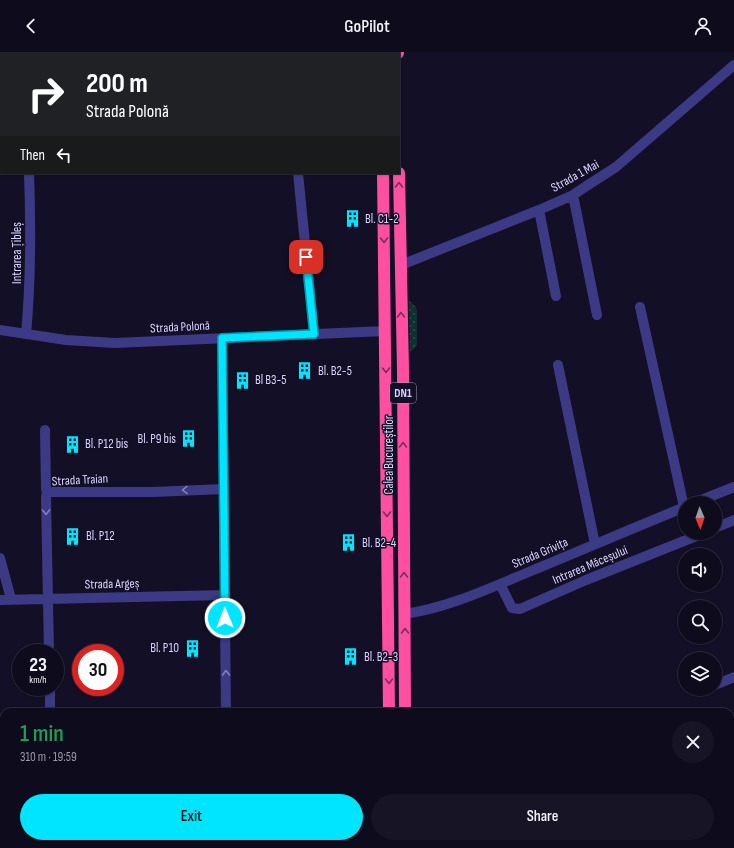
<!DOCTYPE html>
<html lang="en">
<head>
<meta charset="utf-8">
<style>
  body { margin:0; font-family:"Sofia Sans Condensed",sans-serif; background:#171425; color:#f1f3f6; height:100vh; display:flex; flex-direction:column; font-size:15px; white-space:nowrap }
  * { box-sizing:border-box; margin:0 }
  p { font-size:13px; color:#9b9ba3 }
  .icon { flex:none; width:22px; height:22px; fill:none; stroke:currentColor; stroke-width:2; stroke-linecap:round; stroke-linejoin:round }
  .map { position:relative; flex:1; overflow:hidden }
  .panel { position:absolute; left:0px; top:656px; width:734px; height:140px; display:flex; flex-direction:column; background:#0e0b1c; border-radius:12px 12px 0 0; box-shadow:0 1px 3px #0004,0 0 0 1px #2e2b3b }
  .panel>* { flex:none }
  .banner { position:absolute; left:0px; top:0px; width:400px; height:122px; box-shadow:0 1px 3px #0004,0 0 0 1px #2e2b3b; background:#202124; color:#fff; overflow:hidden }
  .needle { width:26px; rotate:178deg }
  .tools { position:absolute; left:678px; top:444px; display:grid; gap:8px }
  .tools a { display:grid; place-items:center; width:44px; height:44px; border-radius:50%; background:#0e0b1c; box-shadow:0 1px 3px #0004,0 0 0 1px #2e2b3b; font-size:20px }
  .speed { position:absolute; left:12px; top:592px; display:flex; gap:8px; font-size:20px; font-weight:700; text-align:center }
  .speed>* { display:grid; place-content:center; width:52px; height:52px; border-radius:50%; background:#0e0b1c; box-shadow:0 1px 3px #0004,0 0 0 1px #2e2b3b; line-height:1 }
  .speed small { font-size:10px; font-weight:400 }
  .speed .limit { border:6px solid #d22; background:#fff; color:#111 }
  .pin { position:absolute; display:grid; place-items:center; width:34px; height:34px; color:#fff; margin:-17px; border-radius:8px; box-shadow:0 2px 6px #0006 }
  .me { position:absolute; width:44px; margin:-22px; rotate:359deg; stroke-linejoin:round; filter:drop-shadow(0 0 3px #0008) }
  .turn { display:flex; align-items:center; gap:14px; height:84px; padding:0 20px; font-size:18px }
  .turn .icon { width:52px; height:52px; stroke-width:2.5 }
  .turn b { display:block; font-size:28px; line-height:34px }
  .then { display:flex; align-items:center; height:38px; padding:0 20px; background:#0003; gap:8px; font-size:15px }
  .round { display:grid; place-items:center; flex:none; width:42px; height:42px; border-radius:21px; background:#171425 }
  .headline { display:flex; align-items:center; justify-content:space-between; height:68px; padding:0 20px }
  h1 { font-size:24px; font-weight:600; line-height:30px; color:#1e9e55 }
  .cta { display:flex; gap:8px; margin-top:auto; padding:8px 20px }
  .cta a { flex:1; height:46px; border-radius:24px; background:#00e5ff; color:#111; font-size:16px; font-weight:600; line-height:46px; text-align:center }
  .cta a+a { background:#171425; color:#f1f3f6 }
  header { display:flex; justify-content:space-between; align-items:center; height:52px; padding:0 20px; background:#0e0b1c; font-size:18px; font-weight:600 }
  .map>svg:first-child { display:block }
  .grass { fill:url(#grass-dots) }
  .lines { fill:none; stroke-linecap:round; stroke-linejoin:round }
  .minor { stroke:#3d3a85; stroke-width:10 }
  .highway { stroke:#ff4fa3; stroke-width:12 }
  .oneway { stroke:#7d2c5e }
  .oneway2 { stroke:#837fbc }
  .route-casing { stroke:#0095a6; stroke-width:10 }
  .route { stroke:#00e5ff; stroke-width:7 }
  .labels { text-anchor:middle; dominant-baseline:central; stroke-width:3; stroke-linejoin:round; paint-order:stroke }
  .shield { fill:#130f26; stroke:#9e99be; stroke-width:1 }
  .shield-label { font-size:12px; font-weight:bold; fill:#d9d4ff }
  .street-label { font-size:13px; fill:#d9d4ff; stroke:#130f26 }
  .poi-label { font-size:13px; fill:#d9d4ff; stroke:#130f26; text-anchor:start }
</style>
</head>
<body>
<header><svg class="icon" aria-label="back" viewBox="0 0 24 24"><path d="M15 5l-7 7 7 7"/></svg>GoPilot<svg class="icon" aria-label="person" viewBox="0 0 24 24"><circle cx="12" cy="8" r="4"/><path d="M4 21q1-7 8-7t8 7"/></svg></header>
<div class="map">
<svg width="734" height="796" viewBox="0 0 734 796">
  <defs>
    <pattern id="grass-dots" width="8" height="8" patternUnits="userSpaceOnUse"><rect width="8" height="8" fill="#12302f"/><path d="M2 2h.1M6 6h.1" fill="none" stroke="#344d4e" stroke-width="1.8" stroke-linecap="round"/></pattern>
  </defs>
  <rect width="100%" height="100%" fill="#130f26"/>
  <!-- grass -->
  <path class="grass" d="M 409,249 L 415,254 L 417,258 L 417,292 L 416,295 L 410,300 Z
    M 0,660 C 8,675 3,696 2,712 L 4,715 L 4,727 L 0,727 Z"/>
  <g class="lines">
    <!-- minor -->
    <path class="minor" d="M 76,0 L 76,1
      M 6,1 L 14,0
      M 208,1 L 213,0
      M 298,121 L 314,282
      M 573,143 L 597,263
      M 539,158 L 556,244
      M 401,213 L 539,158 L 573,143 L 588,133 L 616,115 L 734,13
      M 640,255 L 684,455
      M 0,278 L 66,288 L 115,291 L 385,279
      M 26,282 C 31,228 31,175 29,121
      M 222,286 L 226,660
      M 558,313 L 595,492
      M 45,378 L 46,437 L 47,440
      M 694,451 L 734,435
      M 715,476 L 734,468
      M 0,506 L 11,547
      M 500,532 L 512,556 L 520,557 L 586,528 L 704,481
      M 0,548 L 225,543
      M 404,562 C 448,556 490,536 531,519 C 582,498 633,476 685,455
      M 49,601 L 46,445 L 47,440 L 153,440 L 224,437
      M 715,633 L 734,625
      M 50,635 L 50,660
      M 730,697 L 734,695
      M 730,720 L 734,719
      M 730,775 L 734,773
      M 227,792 L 227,796
      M 0,795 L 171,792
      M 406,795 L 427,792
      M 527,796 L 538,792
      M 601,796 L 613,792
      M 674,796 L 685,792"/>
    <!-- highway -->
    <path class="highway" d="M 382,0 L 382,1
      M 398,0 L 398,1
      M 383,121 L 389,660
      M 399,121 L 403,318 L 405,660
      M 390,792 L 390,796
      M 406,792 L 406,796"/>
  </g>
  <!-- one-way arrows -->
  <defs><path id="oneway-chevron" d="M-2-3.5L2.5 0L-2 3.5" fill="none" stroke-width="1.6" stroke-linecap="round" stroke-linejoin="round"/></defs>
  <g class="oneway">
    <use href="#oneway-chevron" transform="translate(399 133) rotate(-91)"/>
    <use href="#oneway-chevron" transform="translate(384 188) rotate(89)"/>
    <use href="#oneway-chevron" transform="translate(401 263) rotate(-91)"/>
    <use href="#oneway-chevron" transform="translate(386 318) rotate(89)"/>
    <use href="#oneway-chevron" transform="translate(403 393) rotate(-90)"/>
    <use href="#oneway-chevron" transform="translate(387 462) rotate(90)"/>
    <use href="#oneway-chevron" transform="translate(404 523) rotate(-90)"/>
    <use href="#oneway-chevron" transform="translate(405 579) rotate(-91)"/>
    <use href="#oneway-chevron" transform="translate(389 629) rotate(90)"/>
  </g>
  <g class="oneway2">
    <use href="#oneway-chevron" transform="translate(185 438) rotate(178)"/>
    <use href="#oneway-chevron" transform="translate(46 460) rotate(89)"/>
    <use href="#oneway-chevron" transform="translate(226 621) rotate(-91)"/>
  </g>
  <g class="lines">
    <defs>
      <path id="route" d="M 225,566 L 222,286 L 314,282 L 306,205"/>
    </defs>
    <!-- route casing -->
    <use href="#route" class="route-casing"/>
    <!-- route -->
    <use href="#route" class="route"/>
  </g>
  <!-- icons -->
  <defs>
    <symbol id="building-bare" viewBox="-9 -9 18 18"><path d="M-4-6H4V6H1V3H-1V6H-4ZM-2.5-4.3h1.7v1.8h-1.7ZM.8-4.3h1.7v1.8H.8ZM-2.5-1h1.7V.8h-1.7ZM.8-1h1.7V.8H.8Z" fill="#00e5ff" stroke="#130f26" stroke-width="2.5" paint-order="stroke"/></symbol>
  </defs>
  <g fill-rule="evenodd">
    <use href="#building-bare" x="340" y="154" width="25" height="25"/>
    <use href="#building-bare" x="292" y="306" width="25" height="25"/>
    <use href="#building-bare" x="230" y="316" width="25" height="25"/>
    <use href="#building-bare" x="176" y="374" width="25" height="25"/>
    <use href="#building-bare" x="60" y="380" width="25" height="25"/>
    <use href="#building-bare" x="60" y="472" width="25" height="25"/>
    <use href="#building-bare" x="336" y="478" width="25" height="25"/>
    <use href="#building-bare" x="180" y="584" width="25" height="25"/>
    <use href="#building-bare" x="338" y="592" width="25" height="25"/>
  </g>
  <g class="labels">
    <!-- shield labels -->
    <rect class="shield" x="390" y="331" width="26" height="20" rx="3"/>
    <g class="shield-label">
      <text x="403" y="341">DN1</text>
    </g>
    <!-- street labels -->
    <g class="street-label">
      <text transform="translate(575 124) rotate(-29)">Strada 1 Mai</text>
      <text transform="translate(17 201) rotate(-90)">Intrarea Țibleș</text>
      <text transform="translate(180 275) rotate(-3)">Strada Polonă</text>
      <text transform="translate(389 403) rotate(-90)">Calea Bucureștilor</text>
      <text transform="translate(80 428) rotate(-3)">Strada Traian</text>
      <text transform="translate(540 501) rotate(-23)">Strada Grivița</text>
      <text transform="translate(590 513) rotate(-23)">Intrarea Măceșului</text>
      <text transform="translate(112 532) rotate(-1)">Strada Argeș</text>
    </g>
    <!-- poi labels -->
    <g class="poi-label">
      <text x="365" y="167">Bl. C1-2</text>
      <text x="318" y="319">Bl. B2-5</text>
      <text x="255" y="328">Bl B3-5</text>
      <text x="176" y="387" text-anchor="end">Bl. P9 bis</text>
      <text x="85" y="392">Bl. P12 bis</text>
      <text x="86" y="484">Bl. P12</text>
      <text x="362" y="491">Bl. B2-4</text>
      <text x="179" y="596" text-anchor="end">Bl. P10</text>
      <text x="364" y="605">Bl. B2-3</text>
    </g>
  </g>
</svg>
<div class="tools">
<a><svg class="needle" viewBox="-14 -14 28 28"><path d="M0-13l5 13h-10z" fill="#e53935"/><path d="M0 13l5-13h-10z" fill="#9b9ba3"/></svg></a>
<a><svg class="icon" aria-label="sound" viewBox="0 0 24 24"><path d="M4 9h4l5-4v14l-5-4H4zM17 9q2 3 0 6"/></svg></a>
<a><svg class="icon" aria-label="search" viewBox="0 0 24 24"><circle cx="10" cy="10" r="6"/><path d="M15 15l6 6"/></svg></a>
<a><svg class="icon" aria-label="layers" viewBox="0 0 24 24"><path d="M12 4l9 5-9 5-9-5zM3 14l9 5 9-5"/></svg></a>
</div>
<div class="speed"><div>23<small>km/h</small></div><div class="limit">30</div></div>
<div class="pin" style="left:306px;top:205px;background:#d93025"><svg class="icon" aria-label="arrive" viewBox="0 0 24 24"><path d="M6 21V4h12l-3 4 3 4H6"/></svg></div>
<svg class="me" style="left:225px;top:566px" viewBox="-20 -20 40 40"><circle r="17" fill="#00e5ff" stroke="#fff" stroke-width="3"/><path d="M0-11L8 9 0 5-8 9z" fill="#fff"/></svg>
<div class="banner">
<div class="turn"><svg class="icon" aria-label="right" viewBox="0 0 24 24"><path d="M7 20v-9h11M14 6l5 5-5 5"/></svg><div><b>200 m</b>Strada Polonă</div></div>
<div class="then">Then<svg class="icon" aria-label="left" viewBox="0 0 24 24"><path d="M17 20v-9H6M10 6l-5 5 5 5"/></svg></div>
</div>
<section class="panel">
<div class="headline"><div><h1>1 min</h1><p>310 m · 19:59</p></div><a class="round"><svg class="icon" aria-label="close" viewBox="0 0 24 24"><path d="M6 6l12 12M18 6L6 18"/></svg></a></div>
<div class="cta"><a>Exit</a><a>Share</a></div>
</section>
</div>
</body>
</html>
